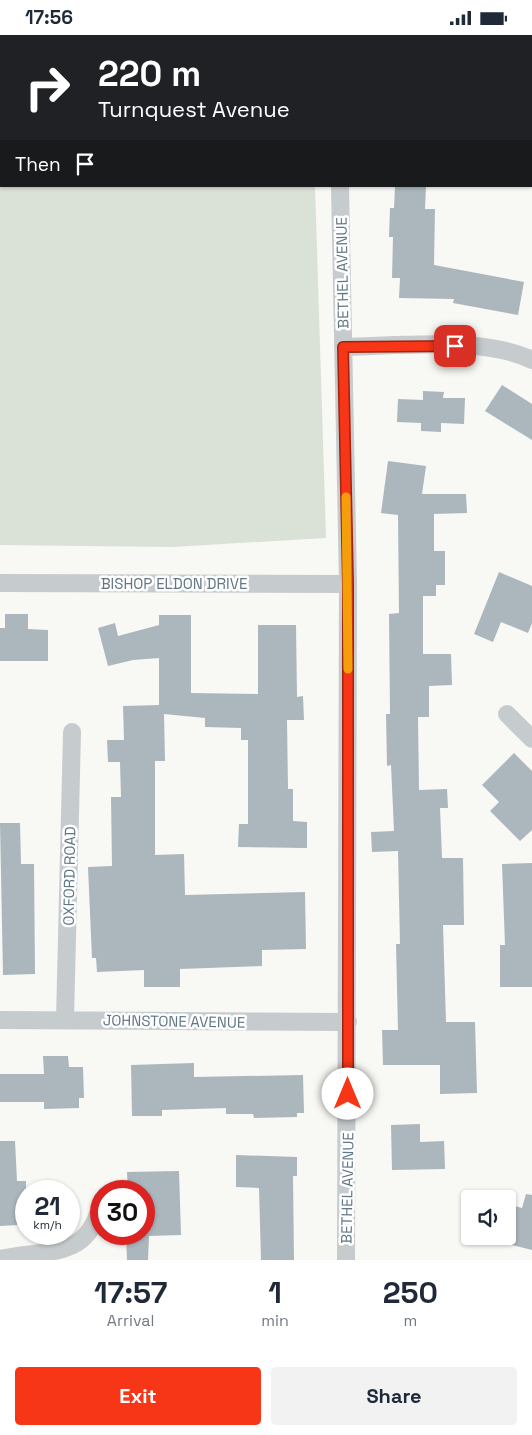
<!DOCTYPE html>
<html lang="en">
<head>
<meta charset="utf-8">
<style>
  body { margin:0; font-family:"Space Grotesk",sans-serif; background:#f2f2f3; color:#1f2937; height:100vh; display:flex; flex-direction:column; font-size:19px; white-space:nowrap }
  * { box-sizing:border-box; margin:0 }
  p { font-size:16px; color:#747a83 }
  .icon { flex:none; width:28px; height:28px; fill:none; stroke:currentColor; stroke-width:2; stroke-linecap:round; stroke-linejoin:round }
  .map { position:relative; height:1225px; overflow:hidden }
  .side { display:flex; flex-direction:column; background:#fff; flex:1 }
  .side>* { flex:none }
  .guide { position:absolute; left:0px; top:0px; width:532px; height:152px; box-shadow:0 1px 4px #0004; background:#202124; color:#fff; overflow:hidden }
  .fabs { position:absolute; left:461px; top:1155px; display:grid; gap:10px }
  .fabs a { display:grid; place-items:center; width:55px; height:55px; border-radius:5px; background:#fff; box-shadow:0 1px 4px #0004; font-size:25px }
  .speed { position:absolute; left:15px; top:1145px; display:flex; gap:10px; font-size:25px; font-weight:700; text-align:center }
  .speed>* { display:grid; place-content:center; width:65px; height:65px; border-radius:50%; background:#fff; box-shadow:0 1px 4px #0004; line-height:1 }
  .speed small { font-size:12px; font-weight:400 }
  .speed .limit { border:8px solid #d22; background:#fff; color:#111 }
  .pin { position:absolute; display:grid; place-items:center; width:42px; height:42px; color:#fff; margin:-21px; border-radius:10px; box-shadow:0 2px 8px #0006 }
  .me { position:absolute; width:55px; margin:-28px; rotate:0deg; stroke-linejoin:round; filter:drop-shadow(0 0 4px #0008) }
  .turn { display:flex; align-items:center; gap:18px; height:105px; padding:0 15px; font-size:22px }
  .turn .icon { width:65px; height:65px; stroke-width:2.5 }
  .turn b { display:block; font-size:35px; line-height:42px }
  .then { display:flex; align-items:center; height:48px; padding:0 15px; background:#0003; gap:10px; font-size:19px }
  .eta { display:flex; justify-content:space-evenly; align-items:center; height:85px; text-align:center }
  .eta b { font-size:30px; font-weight:800; line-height:35px }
  .button { display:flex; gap:10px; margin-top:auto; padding:10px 15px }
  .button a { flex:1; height:58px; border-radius:5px; background:#f63617; color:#fff; font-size:20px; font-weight:800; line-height:58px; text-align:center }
  .button a+a { background:#f2f2f3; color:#1f2937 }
  .status { display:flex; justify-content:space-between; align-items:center; height:35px; padding:0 25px; background:#fff; direction:ltr }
  .status svg { height:14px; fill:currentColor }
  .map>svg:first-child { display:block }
  .green { fill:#dae1d6 }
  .building { fill:#abb7bc }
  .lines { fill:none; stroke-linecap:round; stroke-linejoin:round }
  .street { stroke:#c6cbce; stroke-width:18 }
  .route-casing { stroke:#a0230f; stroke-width:12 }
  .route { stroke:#f63617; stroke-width:9 }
  .slow { stroke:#f59e0b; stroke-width:9 }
  .labels { text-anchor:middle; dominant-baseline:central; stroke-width:5; stroke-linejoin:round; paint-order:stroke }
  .street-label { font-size:15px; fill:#607784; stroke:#fff }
</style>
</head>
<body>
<div class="status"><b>17:56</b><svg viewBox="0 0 49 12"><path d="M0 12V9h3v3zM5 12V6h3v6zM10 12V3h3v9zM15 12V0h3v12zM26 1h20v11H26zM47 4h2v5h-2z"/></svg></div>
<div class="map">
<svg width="532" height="1225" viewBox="0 0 532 1225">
  <rect width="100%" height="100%" fill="#f8f8f5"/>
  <!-- green -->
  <path class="green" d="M 0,103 L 1,151 L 315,151 L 326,503 L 172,512 L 0,510 Z"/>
  <!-- building -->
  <path class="building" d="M 395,151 L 426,151 L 425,174 L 435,174 L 434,230 L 524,247 L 518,280 L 453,268 L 454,264 L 399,263 L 400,243 L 392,243 L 393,202 L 389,202 L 390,173 L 394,173 Z
    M 502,350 L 532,369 L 532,405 L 485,376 Z
    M 423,356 L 444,357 L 443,363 L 465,363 L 464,389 L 441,388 L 441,397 L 421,396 L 421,388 L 397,387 L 398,364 L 423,365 Z
    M 388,426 L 426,431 L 422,459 L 466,459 L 467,478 L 434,479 L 434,516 L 445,516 L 445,550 L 436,550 L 436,561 L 423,561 L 423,619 L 451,619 L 452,650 L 429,651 L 429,682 L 418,682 L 419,755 L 447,754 L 448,773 L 440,773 L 442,823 L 463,823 L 464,890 L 443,890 L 446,987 L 475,987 L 477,1058 L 440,1059 L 440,1030 L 383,1030 L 382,995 L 398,995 L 396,909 L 400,909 L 398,816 L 372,817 L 371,797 L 394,796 L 391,730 L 387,731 L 386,679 L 390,679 L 389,579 L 399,578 L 398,480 L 381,478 Z
    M 499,537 L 532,551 L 532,588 L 528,598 L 501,587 L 493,607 L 474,599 Z
    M 5,579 L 28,579 L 28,594 L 48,595 L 48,626 L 0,626 L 0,593 L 5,593 Z
    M 159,580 L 191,580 L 191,658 L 258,659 L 258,590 L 296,590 L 297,662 L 303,661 L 304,685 L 287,685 L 288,754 L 293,754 L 293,786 L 307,787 L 307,813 L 238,812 L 239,789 L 248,789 L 248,705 L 241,705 L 241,693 L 205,692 L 205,683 L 164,679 L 165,726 L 155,726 L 155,820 L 184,819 L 185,860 L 305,857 L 306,914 L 262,915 L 262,931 L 180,934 L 180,952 L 144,952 L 144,935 L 97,937 L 96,923 L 92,923 L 88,832 L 112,831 L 111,762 L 121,762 L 120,727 L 108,727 L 107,705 L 124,705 L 123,671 L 159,670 L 159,623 L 133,625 L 108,631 L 98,593 L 115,588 L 118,601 L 159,590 Z
    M 514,718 L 532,736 L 532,795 L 520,806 L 490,776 L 499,767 L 482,750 Z
    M 0,788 L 20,788 L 21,829 L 34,829 L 35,939 L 3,940 Z
    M 532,828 L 532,952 L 500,952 L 500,910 L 505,910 L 502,829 Z
    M 43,1021 L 68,1021 L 69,1032 L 83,1032 L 84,1063 L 79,1063 L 79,1073 L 44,1074 L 44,1067 L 0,1067 L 0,1039 L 44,1039 Z
    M 194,1028 L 194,1042 L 303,1040 L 304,1078 L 297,1078 L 297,1082 L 254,1083 L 253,1079 L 226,1079 L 226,1073 L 162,1075 L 162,1081 L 132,1081 L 131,1030 Z
    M 420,1089 L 420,1107 L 444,1106 L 445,1134 L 392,1135 L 391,1090 Z
    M 0,1106 L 15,1106 L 17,1146 L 26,1146 L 26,1175 L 17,1175 L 18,1190 L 0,1191 Z
    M 236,1120 L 297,1122 L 297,1141 L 293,1141 L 294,1225 L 261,1225 L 259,1153 L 236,1152 Z
    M 179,1136 L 181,1200 L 149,1201 L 148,1225 L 127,1225 L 126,1199 L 144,1199 L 144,1156 L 128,1156 L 127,1137 Z
    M 526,1159 L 532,1160 L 532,1215 L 512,1210 L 514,1204 L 504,1202 L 508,1201 L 508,1186 L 511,1170 L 522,1173 Z"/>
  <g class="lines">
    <!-- street -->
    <path class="street" d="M 337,0 L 337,1
      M 340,151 L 348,549 L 346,1225
      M 343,312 C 399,311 483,301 532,325
      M 0,548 L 348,549
      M 507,679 L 532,704
      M 0,985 L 348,987
      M 65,985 L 72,697
      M 0,1224 C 43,1214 82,1225 98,1179"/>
  </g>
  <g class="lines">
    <defs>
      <path id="route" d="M 348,1059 L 348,549 L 343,312 L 455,311"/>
    </defs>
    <!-- route casing -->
    <use href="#route" class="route-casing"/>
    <!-- route -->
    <use href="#route" class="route"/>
    <!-- slow -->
    <path class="slow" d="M 346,462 L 348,634"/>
  </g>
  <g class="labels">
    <!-- street labels -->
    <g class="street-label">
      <text transform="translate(342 238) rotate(-91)">BETHEL AVENUE</text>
      <text x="174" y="548">BISHOP ELDON DRIVE</text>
      <text transform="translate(69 841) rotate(-89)">OXFORD ROAD</text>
      <text transform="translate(174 986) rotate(1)">JOHNSTONE AVENUE</text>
      <text transform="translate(347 1153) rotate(-89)">BETHEL AVENUE</text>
    </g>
  </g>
</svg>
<div class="fabs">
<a><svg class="icon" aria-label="sound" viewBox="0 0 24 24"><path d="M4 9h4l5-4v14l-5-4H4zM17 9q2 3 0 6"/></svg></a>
</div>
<div class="speed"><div>21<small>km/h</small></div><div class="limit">30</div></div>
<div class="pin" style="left:455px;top:311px;background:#d93025"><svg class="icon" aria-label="arrive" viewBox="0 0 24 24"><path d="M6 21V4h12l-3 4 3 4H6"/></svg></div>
<svg class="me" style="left:348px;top:1059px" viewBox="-20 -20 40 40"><circle r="19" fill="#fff"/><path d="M0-13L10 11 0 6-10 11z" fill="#f63617"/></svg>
<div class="guide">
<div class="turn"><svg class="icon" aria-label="right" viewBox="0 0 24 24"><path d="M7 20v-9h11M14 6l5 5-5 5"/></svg><div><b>220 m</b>Turnquest Avenue</div></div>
<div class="then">Then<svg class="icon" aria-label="arrive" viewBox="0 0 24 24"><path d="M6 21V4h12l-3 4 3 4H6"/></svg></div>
</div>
</div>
<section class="side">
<div class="eta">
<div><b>17:57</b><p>Arrival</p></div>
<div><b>1</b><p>min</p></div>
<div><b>250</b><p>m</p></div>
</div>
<div class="button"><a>Exit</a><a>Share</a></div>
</section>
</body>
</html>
